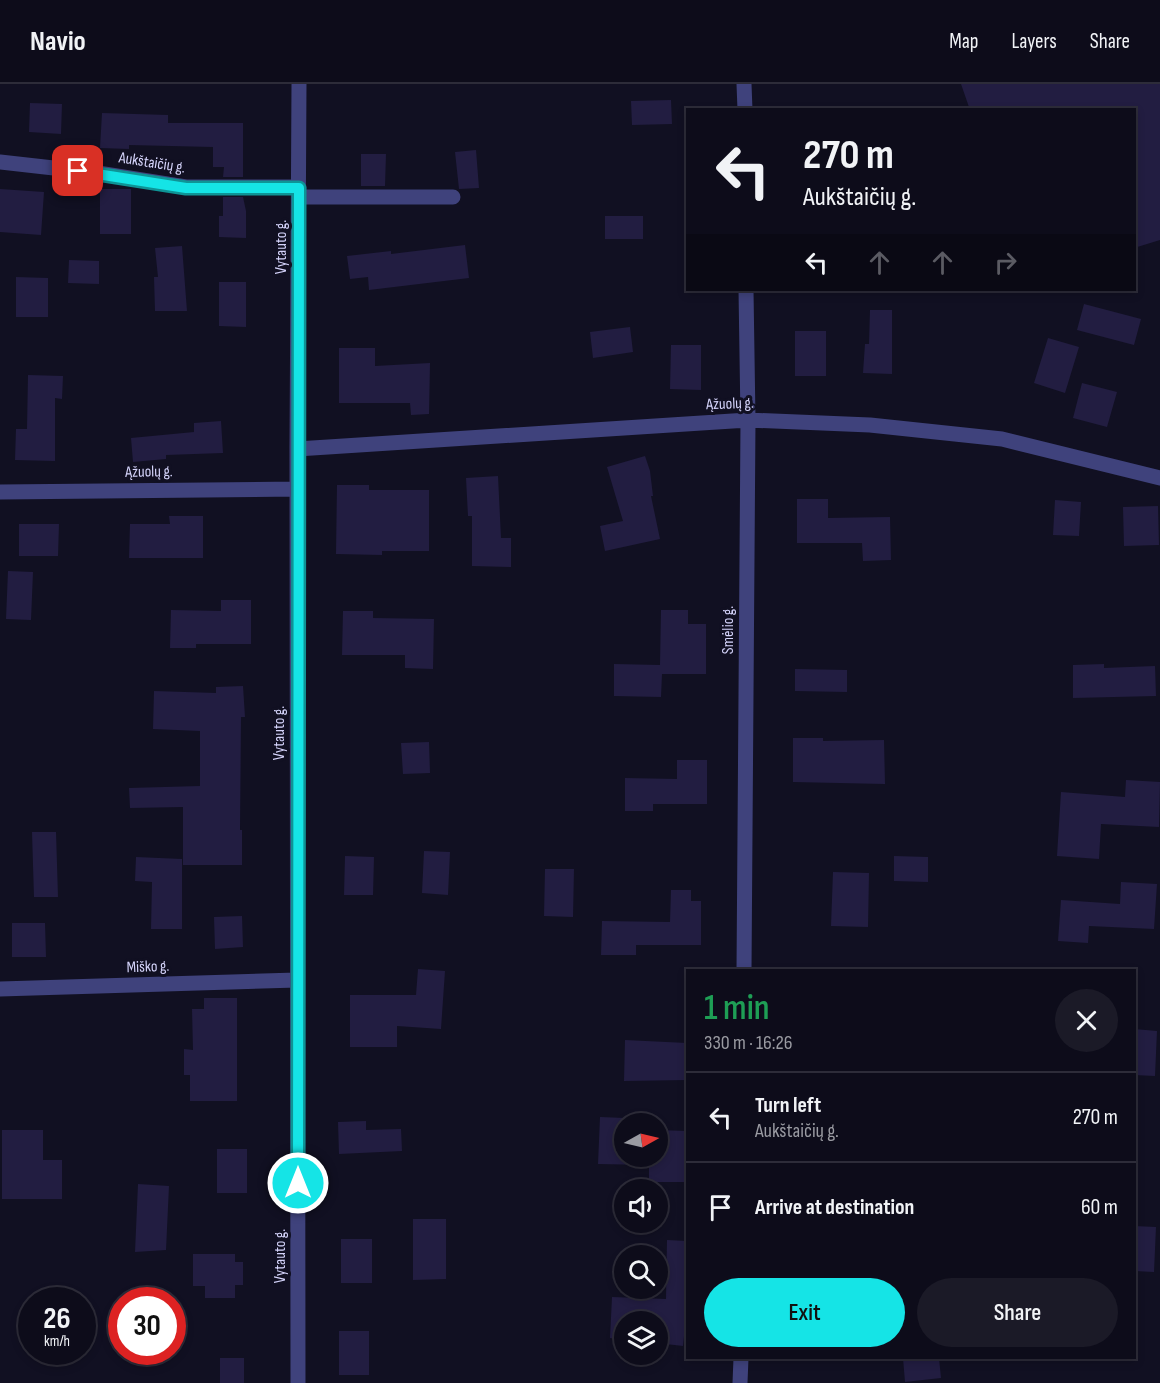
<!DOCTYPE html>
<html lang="en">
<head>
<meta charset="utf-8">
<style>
  body { margin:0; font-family:"Sofia Sans Condensed",sans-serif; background:#1b1a27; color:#f1f3f6; height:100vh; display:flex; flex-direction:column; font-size:22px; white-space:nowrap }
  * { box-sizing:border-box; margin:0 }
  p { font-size:20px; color:#9a9ba2 }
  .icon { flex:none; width:33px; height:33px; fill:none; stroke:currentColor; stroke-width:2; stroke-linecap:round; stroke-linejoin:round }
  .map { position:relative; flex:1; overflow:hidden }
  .sheet { position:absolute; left:686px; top:885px; width:450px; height:390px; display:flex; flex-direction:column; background:#0d0c1a; border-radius:0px; box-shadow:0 3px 9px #0003,0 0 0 2px #2d2c39 }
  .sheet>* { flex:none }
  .hud { position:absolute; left:686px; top:24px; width:450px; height:183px; border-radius:0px; box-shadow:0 3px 9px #0003,0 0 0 2px #2d2c39; background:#0d0c1a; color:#f1f3f6; overflow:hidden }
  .needle { width:39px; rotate:82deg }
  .tools { position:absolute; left:614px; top:1029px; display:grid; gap:12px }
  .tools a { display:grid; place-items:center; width:54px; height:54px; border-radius:50%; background:#0d0c1a; box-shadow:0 3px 9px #0003,0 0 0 2px #2d2c39; font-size:30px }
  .speed { position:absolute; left:18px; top:1203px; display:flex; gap:12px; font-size:30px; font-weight:700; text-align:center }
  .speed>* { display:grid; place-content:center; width:78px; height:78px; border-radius:50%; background:#0d0c1a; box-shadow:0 3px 9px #0003,0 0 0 2px #2d2c39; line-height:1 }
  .speed small { font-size:15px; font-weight:400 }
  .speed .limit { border:9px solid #d22; background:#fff; color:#111 }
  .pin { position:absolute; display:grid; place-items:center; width:51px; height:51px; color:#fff; margin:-26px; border-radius:12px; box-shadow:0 3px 9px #0006 }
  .me { position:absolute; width:66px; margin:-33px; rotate:0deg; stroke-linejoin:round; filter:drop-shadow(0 0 4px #0008) }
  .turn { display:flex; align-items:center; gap:21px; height:126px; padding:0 18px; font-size:27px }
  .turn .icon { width:78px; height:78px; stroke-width:2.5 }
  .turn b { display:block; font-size:42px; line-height:51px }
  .lanes { display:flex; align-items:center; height:57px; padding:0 18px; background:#0003; justify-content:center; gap:30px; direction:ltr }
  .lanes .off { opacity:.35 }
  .round { display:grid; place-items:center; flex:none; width:63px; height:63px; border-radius:32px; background:#1b1a27 }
  .overview { display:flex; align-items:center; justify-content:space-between; height:102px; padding:0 18px }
  h1 { font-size:36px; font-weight:600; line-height:45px; color:#1e9e55 }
  .button { display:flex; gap:12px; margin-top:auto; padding:12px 18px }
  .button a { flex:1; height:69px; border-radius:36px; background:#15e4e6; color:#111; font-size:24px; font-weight:600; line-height:69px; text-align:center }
  .button a+a { background:#1b1a27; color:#f1f3f6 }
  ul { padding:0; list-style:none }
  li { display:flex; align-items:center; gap:18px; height:90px; padding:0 18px; border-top:2px solid #2d2c39 }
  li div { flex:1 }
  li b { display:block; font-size:22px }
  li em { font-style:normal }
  header { display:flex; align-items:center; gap:36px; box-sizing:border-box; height:84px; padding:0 30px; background:#0d0c1a; border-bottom:2px solid #2d2c39 }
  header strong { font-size:28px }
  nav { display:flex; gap:33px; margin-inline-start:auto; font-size:21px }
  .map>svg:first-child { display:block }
  .building { fill:#221d41 }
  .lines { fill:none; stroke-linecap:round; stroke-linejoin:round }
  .minor { stroke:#3f427c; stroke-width:15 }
  .route-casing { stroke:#0e9496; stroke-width:15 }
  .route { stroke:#15e4e6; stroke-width:10 }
  .labels { text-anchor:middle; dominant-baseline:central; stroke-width:6; stroke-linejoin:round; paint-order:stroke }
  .street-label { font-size:16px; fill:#d5d4fb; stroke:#111022 }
</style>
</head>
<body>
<header>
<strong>Navio</strong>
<nav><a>Map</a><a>Layers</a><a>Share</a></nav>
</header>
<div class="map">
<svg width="1160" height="1299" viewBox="0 0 1160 1299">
  <rect width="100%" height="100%" fill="#111022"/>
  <!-- building -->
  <path class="building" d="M 961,0 L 1160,0 L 1160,156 L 1134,164 L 1134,26 L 970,26 Z
    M 671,16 L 672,40 L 632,41 L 631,17 Z
    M 30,19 L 62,20 L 61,50 L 29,48 Z
    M 102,29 L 168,31 L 168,39 L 243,39 L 243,93 L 223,93 L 224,83 L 213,83 L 213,63 L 129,61 L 129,65 L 100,64 Z
    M 476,66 L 479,104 L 459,105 L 455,68 Z
    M 361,70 L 386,70 L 385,102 L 361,102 Z
    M 0,105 L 44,108 L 41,151 L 0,148 Z
    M 100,105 L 131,105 L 131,150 L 100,150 Z
    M 223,113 L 243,113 L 246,127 L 246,154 L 219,153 L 219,132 L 223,132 Z
    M 605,132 L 643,132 L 643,155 L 605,155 Z
    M 465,161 L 469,194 L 369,206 L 368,193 L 350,195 L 347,172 L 391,167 L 391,170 Z
    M 182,162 L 187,227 L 155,227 L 154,193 L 158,193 L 155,164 Z
    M 69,176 L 99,177 L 99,200 L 68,199 Z
    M 16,193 L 48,194 L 48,233 L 16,233 Z
    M 219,198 L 246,198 L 246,243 L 219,242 Z
    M 1084,220 L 1141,235 L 1134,261 L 1077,246 Z
    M 870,226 L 892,226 L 892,290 L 863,289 L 865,260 L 869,260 Z
    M 630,243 L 633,268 L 593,274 L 590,248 Z
    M 795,247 L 826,247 L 826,292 L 795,292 Z
    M 1048,254 L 1079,263 L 1065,309 L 1034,299 Z
    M 671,261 L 701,261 L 701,306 L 670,305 Z
    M 339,264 L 375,264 L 375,282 L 430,279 L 429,330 L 411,331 L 410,319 L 339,319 Z
    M 28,291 L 63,292 L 62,315 L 55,314 L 55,377 L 15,376 L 16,345 L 27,345 Z
    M 1082,299 L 1117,308 L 1107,343 L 1073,334 Z
    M 221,337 L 223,369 L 166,371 L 166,375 L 133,378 L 131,354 L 194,348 L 194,339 Z
    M 645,372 L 650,387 L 653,412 L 651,412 L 660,455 L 605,467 L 600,442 L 623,437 L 607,383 Z
    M 498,392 L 501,454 L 511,454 L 511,483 L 472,482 L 472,432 L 468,432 L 466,394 Z
    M 337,401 L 369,401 L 369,406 L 429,406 L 429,467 L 382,467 L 382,471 L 336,470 Z
    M 797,415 L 828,415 L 828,434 L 890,433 L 891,476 L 863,477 L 862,459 L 797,459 Z
    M 1055,416 L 1081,418 L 1079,452 L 1053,451 Z
    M 1158,422 L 1159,461 L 1124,462 L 1123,423 Z
    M 169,432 L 203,432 L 203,474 L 129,474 L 130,440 L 170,440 Z
    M 19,440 L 59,440 L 58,472 L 19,472 Z
    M 8,487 L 33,488 L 31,536 L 6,535 Z
    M 221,516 L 251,516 L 251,560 L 196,560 L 196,564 L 170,564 L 171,526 L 221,527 Z
    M 661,526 L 688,526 L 688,540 L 706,540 L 706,590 L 662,590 L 661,613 L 614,612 L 614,580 L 660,581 Z
    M 343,527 L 373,527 L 373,534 L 434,535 L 433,585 L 405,584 L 405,571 L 342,571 Z
    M 1104,580 L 1104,584 L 1155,582 L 1156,612 L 1073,614 L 1073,581 Z
    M 795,585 L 847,586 L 847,608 L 795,607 Z
    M 243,602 L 245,633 L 241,633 L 240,746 L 242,746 L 242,781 L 183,781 L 183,723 L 130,724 L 129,704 L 200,702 L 200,647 L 153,645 L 154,607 L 216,609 L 216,603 Z
    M 793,654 L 823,654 L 823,657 L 884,656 L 885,700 L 793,698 Z
    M 429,658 L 430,689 L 403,690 L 401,659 Z
    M 677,676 L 707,676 L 707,720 L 653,720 L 653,727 L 625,727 L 625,694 L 677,695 Z
    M 1126,696 L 1160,698 L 1159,743 L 1101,740 L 1099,775 L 1057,772 L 1061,708 L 1125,713 Z
    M 32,748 L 56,748 L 58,813 L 34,813 Z
    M 424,767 L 450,768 L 448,811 L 422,809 Z
    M 345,772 L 374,773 L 373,811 L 344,811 Z
    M 894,772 L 928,773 L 928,798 L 894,797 Z
    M 136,773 L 182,775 L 182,845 L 151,845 L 152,798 L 135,797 Z
    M 545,785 L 574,785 L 573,833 L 544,832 Z
    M 833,788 L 869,789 L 868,843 L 831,842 Z
    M 1121,798 L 1157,800 L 1154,845 L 1089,842 L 1088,859 L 1058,857 L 1061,816 L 1120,820 Z
    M 671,806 L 691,806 L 691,817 L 701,817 L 701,861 L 636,861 L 636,871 L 601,871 L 602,837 L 670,838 Z
    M 242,832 L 243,863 L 215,865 L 214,833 Z
    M 12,839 L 45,839 L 46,873 L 12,873 Z
    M 418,885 L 445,887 L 441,945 L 397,942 L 397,963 L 350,963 L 350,911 L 416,911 Z
    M 204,914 L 237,914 L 237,1017 L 190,1017 L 190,991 L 184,991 L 184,965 L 193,966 L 192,925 L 204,925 Z
    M 1134,945 L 1157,947 L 1155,992 L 1134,991 Z
    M 625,956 L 687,959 L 687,996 L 624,997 Z
    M 600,1033 L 625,1034 L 624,1072 L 657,1072 L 657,1046 L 687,1047 L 687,1098 L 649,1098 L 649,1081 L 598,1080 Z
    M 366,1037 L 366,1046 L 401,1045 L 402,1067 L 339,1070 L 338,1038 Z
    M 2,1046 L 43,1046 L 43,1076 L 62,1076 L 62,1115 L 2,1115 Z
    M 217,1065 L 247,1065 L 247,1109 L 217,1109 Z
    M 138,1100 L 169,1102 L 166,1166 L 135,1168 Z
    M 413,1135 L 446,1135 L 446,1195 L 413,1196 Z
    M 1134,1142 L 1156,1143 L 1154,1188 L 1134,1187 Z
    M 341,1155 L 372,1155 L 372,1199 L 341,1199 Z
    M 667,1156 L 687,1157 L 687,1224 L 683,1262 L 657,1259 L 657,1238 L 624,1238 L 624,1256 L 610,1254 L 612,1213 L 666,1215 Z
    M 193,1170 L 235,1170 L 235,1178 L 243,1178 L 243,1201 L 235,1201 L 235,1214 L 205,1214 L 205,1202 L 193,1202 Z
    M 339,1247 L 369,1247 L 369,1291 L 339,1291 Z
    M 220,1274 L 244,1274 L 244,1299 L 220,1299 Z
    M 903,1274 L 939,1274 L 941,1294 L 905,1298 Z"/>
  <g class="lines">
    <!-- minor -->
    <path class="minor" d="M 744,0 L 745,26
      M 0,78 L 98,89 L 186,103 L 299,103
      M 299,113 L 453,113
      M 297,365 L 748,336 L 870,341 L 1002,355 L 1160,394
      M 0,408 L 298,405
      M 744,886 L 748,336 L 746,206
      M 0,905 L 297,896
      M 298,1299 L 297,365 L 299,0
      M 740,1299 L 741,1274"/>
  </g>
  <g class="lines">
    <defs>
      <path id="route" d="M 78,87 L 186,104 L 299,104 L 298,1099"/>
    </defs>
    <!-- route casing -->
    <use href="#route" class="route-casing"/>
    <!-- route -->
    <use href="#route" class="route"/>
  </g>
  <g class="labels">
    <!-- street labels -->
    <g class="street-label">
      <text transform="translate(152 79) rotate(9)">Aukštaičių g.</text>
      <text transform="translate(281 163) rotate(-90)">Vytauto g.</text>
      <text transform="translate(730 320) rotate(-2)">Ąžuolų g.</text>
      <text transform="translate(149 388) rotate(-1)">Ąžuolų g.</text>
      <text transform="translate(728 546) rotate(-90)">Smėlio g.</text>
      <text transform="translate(279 649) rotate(-90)">Vytauto g.</text>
      <text transform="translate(148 883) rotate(-2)">Miško g.</text>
      <text transform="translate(280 1172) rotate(-90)">Vytauto g.</text>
    </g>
  </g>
</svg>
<div class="tools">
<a><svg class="needle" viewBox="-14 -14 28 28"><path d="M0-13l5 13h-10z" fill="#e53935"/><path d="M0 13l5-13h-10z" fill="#9a9ba2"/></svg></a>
<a><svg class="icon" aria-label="sound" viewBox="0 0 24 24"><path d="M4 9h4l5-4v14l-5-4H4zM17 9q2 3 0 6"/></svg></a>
<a><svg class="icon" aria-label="search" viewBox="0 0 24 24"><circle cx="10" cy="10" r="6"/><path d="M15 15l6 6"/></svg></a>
<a><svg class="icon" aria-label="layers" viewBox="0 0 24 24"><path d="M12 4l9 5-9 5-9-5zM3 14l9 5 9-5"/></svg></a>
</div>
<div class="speed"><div>26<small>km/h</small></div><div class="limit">30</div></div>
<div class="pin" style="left:78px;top:87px;background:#d93025"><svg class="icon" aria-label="arrive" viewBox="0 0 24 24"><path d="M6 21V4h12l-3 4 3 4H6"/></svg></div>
<svg class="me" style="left:298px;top:1099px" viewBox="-20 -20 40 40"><circle r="17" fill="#15e4e6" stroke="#fff" stroke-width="3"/><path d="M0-11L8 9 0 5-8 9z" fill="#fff"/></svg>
<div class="hud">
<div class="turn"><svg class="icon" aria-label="left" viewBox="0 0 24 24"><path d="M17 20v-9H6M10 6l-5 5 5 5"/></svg><div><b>270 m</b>Aukštaičių g.</div></div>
<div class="lanes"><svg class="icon" aria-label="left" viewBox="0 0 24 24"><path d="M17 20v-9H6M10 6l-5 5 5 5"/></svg><svg class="icon off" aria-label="ahead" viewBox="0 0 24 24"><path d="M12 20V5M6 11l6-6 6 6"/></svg><svg class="icon off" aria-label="ahead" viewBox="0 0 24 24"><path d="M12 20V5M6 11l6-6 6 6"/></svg><svg class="icon off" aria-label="right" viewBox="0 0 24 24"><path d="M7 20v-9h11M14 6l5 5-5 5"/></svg></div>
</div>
<section class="sheet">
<div class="overview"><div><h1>1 min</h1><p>330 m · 16:26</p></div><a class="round"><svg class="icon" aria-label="close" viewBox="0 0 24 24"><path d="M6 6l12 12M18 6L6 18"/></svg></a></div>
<ul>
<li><svg class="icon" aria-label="left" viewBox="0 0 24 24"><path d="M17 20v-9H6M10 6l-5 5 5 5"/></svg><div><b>Turn left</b><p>Aukštaičių g.</p></div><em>270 m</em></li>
<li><svg class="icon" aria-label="arrive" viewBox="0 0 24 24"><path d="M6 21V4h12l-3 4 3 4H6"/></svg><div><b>Arrive at destination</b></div><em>60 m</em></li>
</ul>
<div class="button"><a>Exit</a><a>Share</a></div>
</section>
</div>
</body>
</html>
